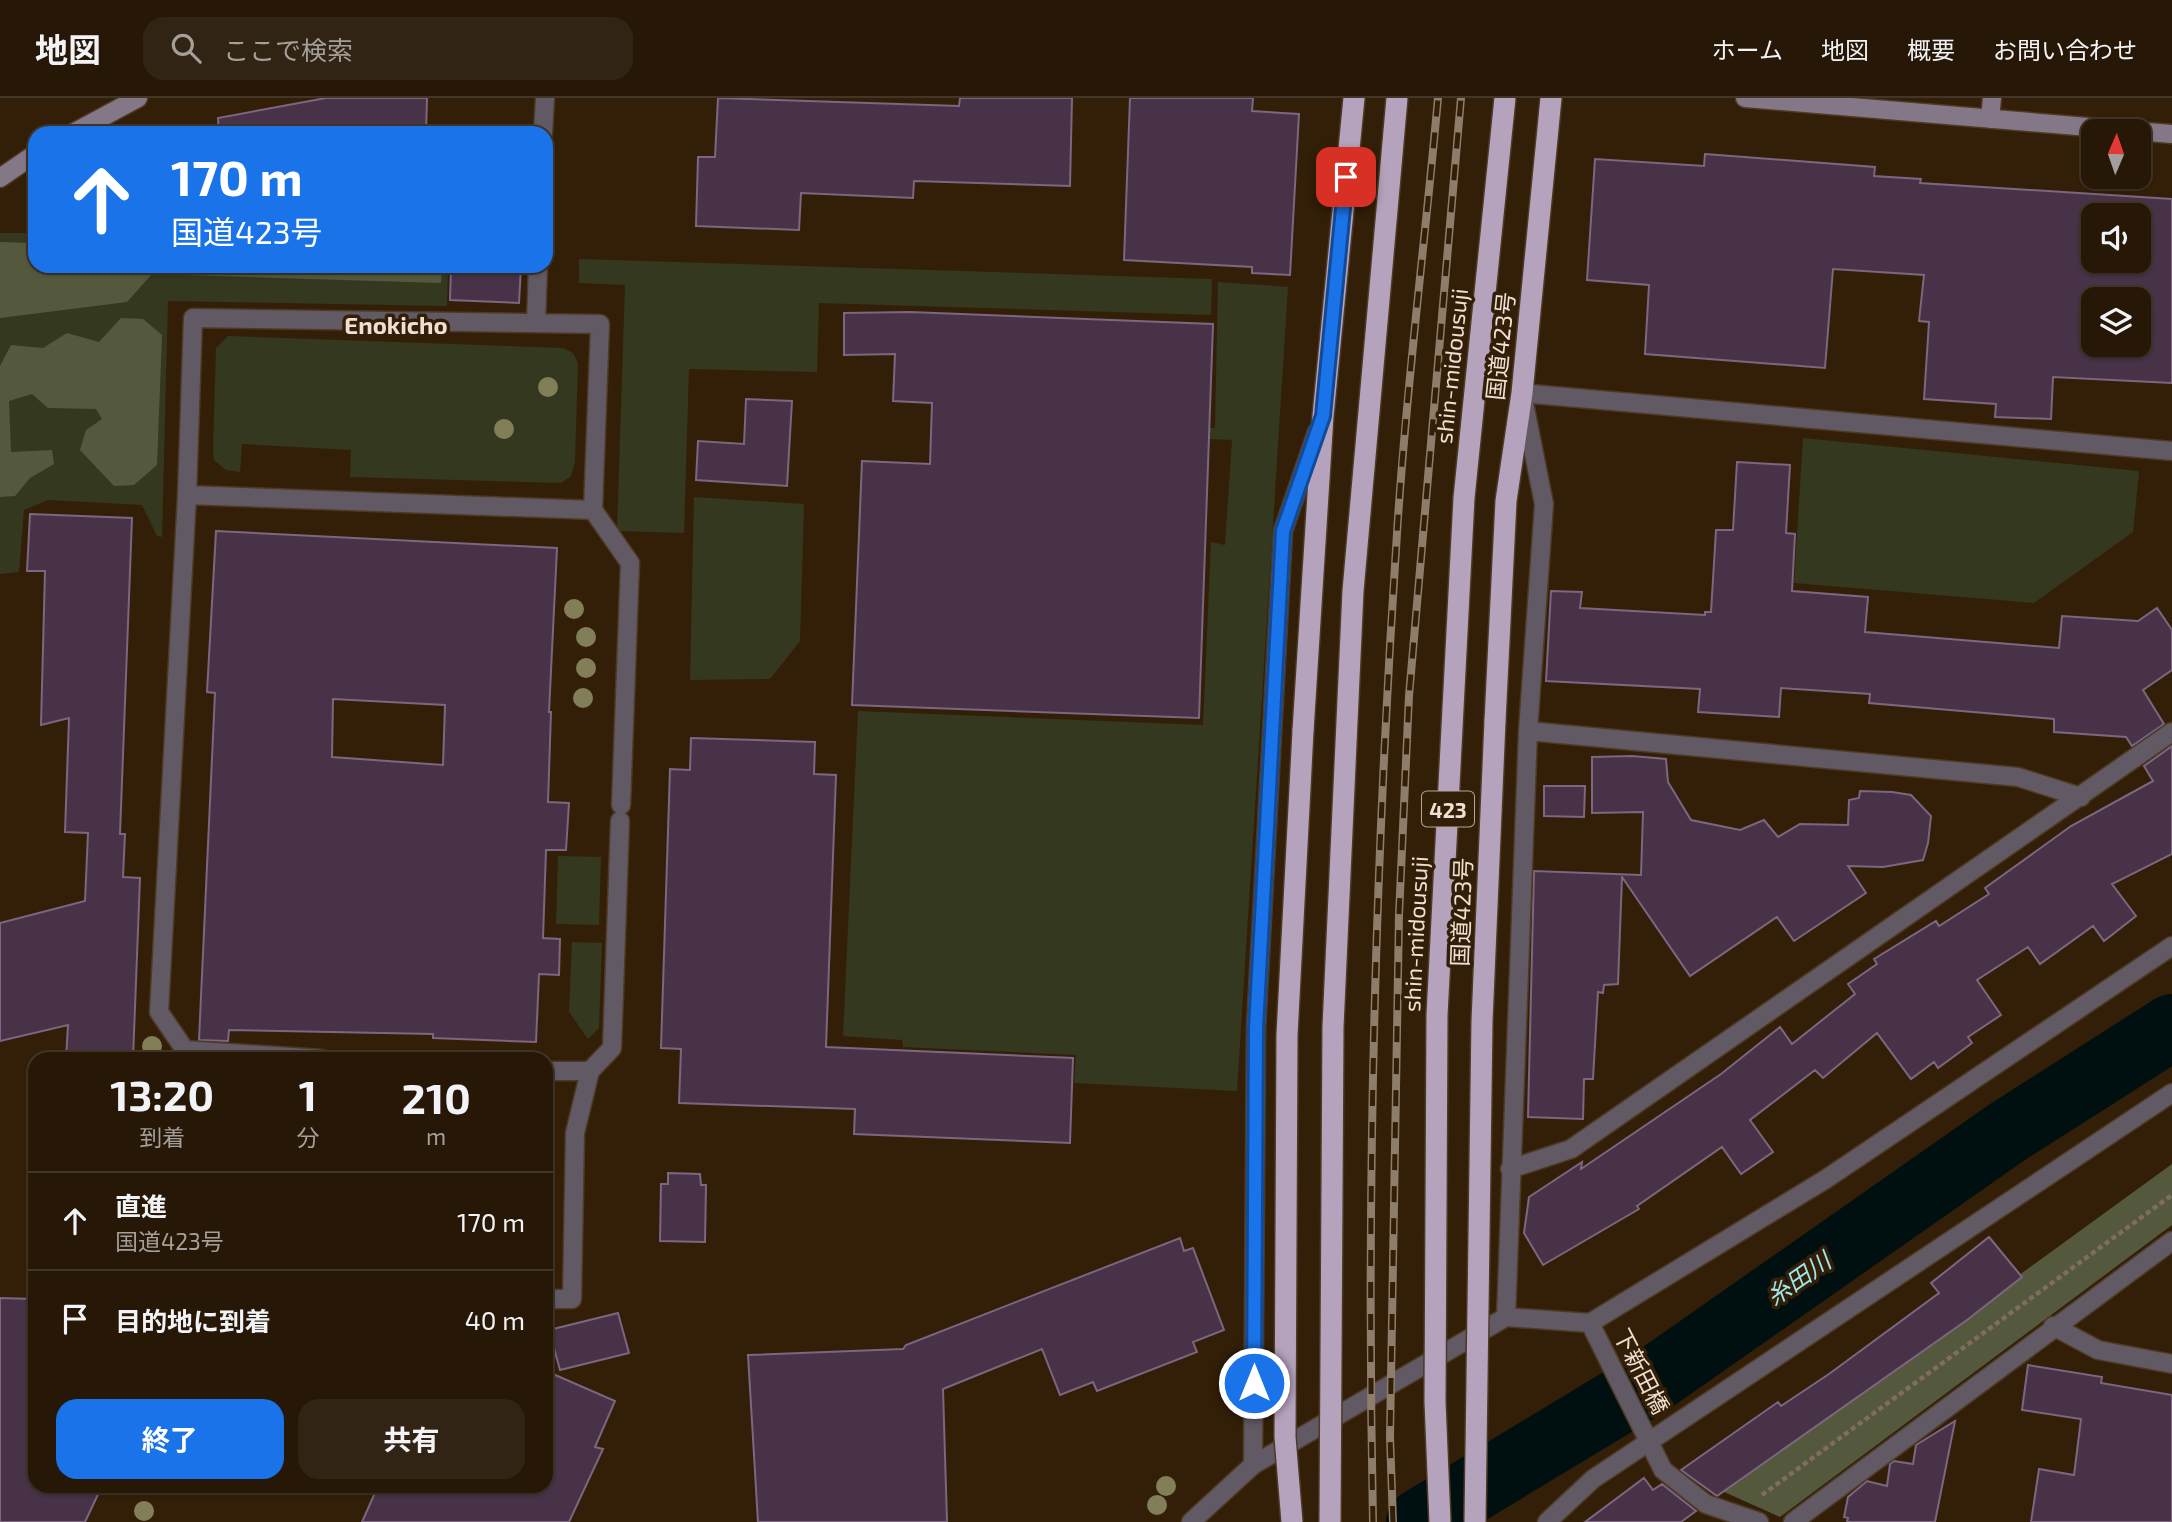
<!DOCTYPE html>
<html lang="ja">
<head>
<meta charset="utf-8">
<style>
  body { margin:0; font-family:"Exo 2","Noto Sans JP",sans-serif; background:#322414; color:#f1f3f6; height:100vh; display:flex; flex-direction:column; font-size:26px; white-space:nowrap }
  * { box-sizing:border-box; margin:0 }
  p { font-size:23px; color:#a49f9b }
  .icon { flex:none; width:38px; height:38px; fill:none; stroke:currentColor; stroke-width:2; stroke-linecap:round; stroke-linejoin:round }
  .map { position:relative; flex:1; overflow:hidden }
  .panel { position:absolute; left:28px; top:954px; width:525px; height:441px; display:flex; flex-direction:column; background:#261706; border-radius:21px; box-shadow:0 2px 5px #0004,0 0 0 2px #423628 }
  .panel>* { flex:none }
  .guide { position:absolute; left:28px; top:28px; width:525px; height:147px; border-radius:21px; box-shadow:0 2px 5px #0004,0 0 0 2px #423628; background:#1a73e8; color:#fff; overflow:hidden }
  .needle { width:46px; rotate:2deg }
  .controls { position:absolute; left:2081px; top:21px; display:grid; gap:14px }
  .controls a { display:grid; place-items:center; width:70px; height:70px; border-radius:14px; background:#261706; box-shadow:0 2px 5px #0004,0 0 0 2px #423628; font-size:35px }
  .pin { position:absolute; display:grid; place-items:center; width:60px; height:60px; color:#fff; margin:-30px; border-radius:14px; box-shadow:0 4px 10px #0006 }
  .me { position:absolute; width:77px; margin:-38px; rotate:0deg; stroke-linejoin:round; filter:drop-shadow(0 0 5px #0008) }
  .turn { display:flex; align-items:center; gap:24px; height:147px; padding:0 28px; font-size:32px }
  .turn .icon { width:91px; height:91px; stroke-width:2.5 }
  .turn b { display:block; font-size:49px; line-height:60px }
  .eta { display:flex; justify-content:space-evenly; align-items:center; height:119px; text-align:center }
  .eta b { font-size:42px; font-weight:700; line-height:49px }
  .button { display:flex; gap:14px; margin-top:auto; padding:14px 28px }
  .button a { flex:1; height:80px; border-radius:21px; background:#1a73e8; color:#fff; font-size:28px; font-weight:700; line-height:80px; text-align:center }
  .button a+a { background:#322414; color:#f1f3f6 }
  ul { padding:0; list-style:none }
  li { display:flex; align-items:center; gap:21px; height:98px; padding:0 28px; border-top:2px solid #423628 }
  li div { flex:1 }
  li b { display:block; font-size:26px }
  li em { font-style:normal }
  header { display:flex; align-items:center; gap:42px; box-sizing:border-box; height:98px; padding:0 35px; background:#261706; border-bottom:2px solid #423628 }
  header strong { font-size:33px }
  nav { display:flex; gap:38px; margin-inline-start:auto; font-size:24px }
  .search { width:490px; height:63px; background:#322414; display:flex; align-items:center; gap:18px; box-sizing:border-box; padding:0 24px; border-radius:21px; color:#a49f9b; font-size:26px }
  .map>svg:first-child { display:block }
  .green { fill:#34381f }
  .forest { fill:#54593e }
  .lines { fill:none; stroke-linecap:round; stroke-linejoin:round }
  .river { stroke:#001011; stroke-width:66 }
  .building { fill:#473248; stroke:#7d667f; stroke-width:2; fill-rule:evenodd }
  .lane-casing { stroke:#4d3a24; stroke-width:21 }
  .street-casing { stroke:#4d3a24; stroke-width:21 }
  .secondary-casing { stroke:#4d3a24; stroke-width:21 }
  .highway-casing { stroke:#4d3a24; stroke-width:24 }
  .path { stroke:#806e5b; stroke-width:4.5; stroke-dasharray:5 3.5; stroke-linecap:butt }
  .lane { stroke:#615964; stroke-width:18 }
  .street { stroke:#615964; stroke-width:18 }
  .secondary { stroke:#837788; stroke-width:18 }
  .highway { stroke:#b5a3bd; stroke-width:21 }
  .rail-casing { stroke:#8f7d6b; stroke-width:8 }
  .rail { stroke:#331f08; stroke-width:5; stroke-dasharray:16; stroke-linecap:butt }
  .highway-bridge-casing { stroke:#4d3a24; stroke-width:24; stroke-linecap:butt }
  .highway-bridge { stroke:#b5a3bd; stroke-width:21 }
  .tree { fill:#827e57 }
  .route-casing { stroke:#114b97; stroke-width:18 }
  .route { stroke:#1a73e8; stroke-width:12 }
  .labels { text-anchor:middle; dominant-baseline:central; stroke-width:7; stroke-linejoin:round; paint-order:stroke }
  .shield { fill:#331f08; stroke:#b7a696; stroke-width:2 }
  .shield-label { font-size:21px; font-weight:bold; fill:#efe0d3 }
  .street-label { font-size:23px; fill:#efe0d3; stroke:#331f08 }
  .neighbourhood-label { font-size:24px; font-weight:bold; fill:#efe0d3; stroke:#331f08 }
  .water-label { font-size:24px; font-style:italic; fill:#9fe7ea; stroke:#331f08 }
</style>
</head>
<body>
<header>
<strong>地図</strong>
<div class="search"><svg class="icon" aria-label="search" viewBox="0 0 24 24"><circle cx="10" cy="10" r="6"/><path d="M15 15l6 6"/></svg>ここで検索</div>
<nav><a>ホーム</a><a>地図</a><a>概要</a><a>お問い合わせ</a></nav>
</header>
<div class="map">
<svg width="2172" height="1424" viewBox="0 0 2172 1424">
  <rect width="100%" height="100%" fill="#331f08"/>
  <!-- green -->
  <path class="green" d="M 0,135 L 35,135 L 35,168 L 448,168 L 447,208 L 168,203 L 162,439 L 157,438 L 142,407 L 48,402 L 24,412 L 19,474 L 0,476 Z
    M 579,161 L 1212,181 L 1211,217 L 819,205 L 817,274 L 689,271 L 684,435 L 617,433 L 625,187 L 579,185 Z
    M 1218,184 L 1288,189 L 1237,993 L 1074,985 L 1076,957 L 903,949 L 902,942 L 843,938 L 858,613 L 1203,627 L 1211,444 L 1225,447 L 1232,342 L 1140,338 L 1141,328 L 1215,330 Z
    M 228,238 L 563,250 L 573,255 L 578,265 L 575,364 L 571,378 L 561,385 L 350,379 L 351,352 L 242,346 L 240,374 L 226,372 L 214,362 L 213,352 L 216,250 Z
    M 1803,340 L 2139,373 L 2133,434 L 2034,505 L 1794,485 Z
    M 694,399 L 804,406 L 800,543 L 770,581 L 690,582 Z
    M 558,758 L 601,759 L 599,827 L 556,826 Z
    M 572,844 L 602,845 L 599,930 L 588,941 L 569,914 Z"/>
  <!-- forest -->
  <path class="forest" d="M 0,144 L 35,145 L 35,168 L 442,168 L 441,185 L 152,176 L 127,204 L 0,220 Z
    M 121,220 L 143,221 L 162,237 L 157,367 L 134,387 L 114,388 L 80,352 L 86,332 L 102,321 L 96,311 L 48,310 L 32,296 L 9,303 L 11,354 L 52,352 L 54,366 L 30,380 L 15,398 L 0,399 L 0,268 L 11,247 L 43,250 L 67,235 L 99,244 Z
    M 2172,1066 L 2172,1127 L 1780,1419 L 1722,1393 Z"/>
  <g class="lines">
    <!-- river -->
    <path class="river" d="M 1419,1424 L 1649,1285 L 2006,1035 L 2172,929"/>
  </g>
  <!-- building -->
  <path class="building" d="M 326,0 L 427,0 L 426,35 L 219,35 L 218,20 Z
    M 718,0 L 959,8 L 960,0 L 1072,0 L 1070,88 L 914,83 L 913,100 L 801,95 L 799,132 L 696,128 L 698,59 L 715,59 Z
    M 1130,0 L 1253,0 L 1252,13 L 1299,16 L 1290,177 L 1252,175 L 1252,169 L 1124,162 Z
    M 1705,56 L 1875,69 L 1874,78 L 1921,81 L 1920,85 L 2172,101 L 2172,285 L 2053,279 L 2051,321 L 1995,319 L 1996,306 L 1924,301 L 1929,224 L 1919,223 L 1924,177 L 1833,171 L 1825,270 L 1645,256 L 1649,187 L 1587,182 L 1595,61 L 1704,68 ZM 2093,117 L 2138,117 L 2138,163 L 2093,163 ZM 2093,201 L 2138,201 L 2138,247 L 2093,247 Z
    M 451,168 L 521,168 L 519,205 L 450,202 Z
    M 910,214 L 1213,226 L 1199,620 L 852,607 L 862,363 L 930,366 L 932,305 L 893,303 L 895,256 L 844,257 L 844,215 Z
    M 746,301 L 792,303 L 787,388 L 696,382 L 698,343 L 744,346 Z
    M 1737,364 L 1790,367 L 1786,435 L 1795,436 L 1792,493 L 1868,499 L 1865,534 L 2059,550 L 2062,518 L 2138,523 L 2157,510 L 2172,532 L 2172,572 L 2143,592 L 2164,626 L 2132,648 L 2126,639 L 2054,634 L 2054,621 L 1869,605 L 1870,596 L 1781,590 L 1779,619 L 1698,614 L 1700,591 L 1546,583 L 1551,493 L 1582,494 L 1580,510 L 1705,517 L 1705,514 L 1711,514 L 1716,432 L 1733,432 Z
    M 30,416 L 132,420 L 120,736 L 125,736 L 123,779 L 140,780 L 133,961 L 66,961 L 68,927 L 0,943 L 0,825 L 85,803 L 88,735 L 65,734 L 69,620 L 41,627 L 45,473 L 27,473 Z
    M 216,433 L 557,450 L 549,614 L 551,614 L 548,704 L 569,705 L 566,752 L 546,752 L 543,840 L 560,841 L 559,877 L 539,876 L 536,944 L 433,940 L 433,936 L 229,932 L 228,943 L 199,942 L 215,595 L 207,594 ZM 333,601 L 445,607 L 443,667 L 332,659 Z
    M 691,640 L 815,644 L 814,676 L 836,677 L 826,949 L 1073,960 L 1070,1045 L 854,1036 L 855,1011 L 679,1005 L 681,951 L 661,950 L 670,671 L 690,672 Z
    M 2172,648 L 2172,756 L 2112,786 L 2136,818 L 2104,843 L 2093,828 L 2040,866 L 2028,849 L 1977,882 L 2001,917 L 1968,939 L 1972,945 L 1938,970 L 1934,964 L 1911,981 L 1877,935 L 1823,980 L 1815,972 L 1750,1022 L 1773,1054 L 1741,1076 L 1722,1049 L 1637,1108 L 1639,1111 L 1543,1167 L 1524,1135 L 1529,1099 L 1582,1064 L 1581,1071 L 1721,976 L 1780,929 L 1792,946 L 1855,896 L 1848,886 L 1877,866 L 1874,861 L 1936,823 L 1939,828 L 1989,796 L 1985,790 L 2071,728 L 2153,683 L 2144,668 Z
    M 1632,658 L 1666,661 L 1668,684 L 1691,722 L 1740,732 L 1764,722 L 1778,739 L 1800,726 L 1848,727 L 1849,702 L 1859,700 L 1860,693 L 1892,694 L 1911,697 L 1931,718 L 1928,745 L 1923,762 L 1883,769 L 1848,768 L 1866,795 L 1794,843 L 1777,819 L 1690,878 L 1622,779 L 1618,886 L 1604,887 L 1603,895 L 1598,894 L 1593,981 L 1584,981 L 1583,1021 L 1528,1019 L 1534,773 L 1641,777 L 1643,714 L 1592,715 L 1592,659 Z
    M 1544,688 L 1585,688 L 1584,719 L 1544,718 Z
    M 668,1075 L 700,1076 L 701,1087 L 706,1087 L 705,1144 L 660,1143 L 661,1086 L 668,1086 Z
    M 1989,1139 L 2022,1179 L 1967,1222 L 1717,1398 L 1681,1372 L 1778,1304 L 1781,1308 L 1829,1276 L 1939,1195 L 1931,1185 Z
    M 1180,1140 L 1184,1153 L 1193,1150 L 1224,1232 L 1193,1244 L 1197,1254 L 1097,1293 L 1093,1284 L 1060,1297 L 1042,1251 L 943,1291 L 947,1424 L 758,1424 L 748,1257 L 903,1251 L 906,1247 Z
    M 0,1200 L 35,1201 L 35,1388 L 102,1388 L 85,1424 L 0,1424 Z
    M 618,1215 L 629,1255 L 560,1272 L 549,1232 Z
    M 2028,1267 L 2102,1279 L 2101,1285 L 2172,1297 L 2172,1424 L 2031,1424 L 2039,1371 L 2074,1377 L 2081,1321 L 2022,1312 Z
    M 546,1273 L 615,1303 L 595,1349 L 603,1351 L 569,1424 L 362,1424 L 378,1388 L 546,1388 Z
    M 1955,1323 L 1935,1424 L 1847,1424 L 1848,1420 L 1844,1419 L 1848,1399 L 1867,1383 L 1887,1388 L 1890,1366 L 1894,1363 L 1913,1366 L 1916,1347 Z
    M 1644,1380 L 1653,1392 L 1662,1386 L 1696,1413 L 1681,1424 L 1585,1424 Z"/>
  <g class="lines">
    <defs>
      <path id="lane" d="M 543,35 L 545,0
        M 536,224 L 538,168
        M 187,397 L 593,412 L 600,226 L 193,220 L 187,397 L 159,914 L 185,952 L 321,961
        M 593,412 L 630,465 L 621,707
        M 546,973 L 590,973
        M 546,1201 L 572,1201 L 575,1035 L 590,973 L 612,950 L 620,723"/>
      <path id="street" d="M 2172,353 L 1522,295 L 1544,406 L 1528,633 L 1506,1219 L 1590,1225 L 1826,1081 L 2172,848
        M 1528,633 L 2018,679 L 2081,699
        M 1510,1071 L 1571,1051 L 2172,634
        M 1590,1225 L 1663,1372 L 1706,1406 L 1759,1424
        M 2053,1228 L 2098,1252 L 2172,1266
        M 1253,1367 L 1256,930 L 1283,433 L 1317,334
        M 1191,1424 L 1253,1367 L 1506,1219
        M 1547,1424 L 1593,1381 L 2172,995
        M 1793,1424 L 2172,1143"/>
      <path id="secondary" d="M 1745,0 L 2172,36
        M 1990,21 L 1992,0
        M 73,35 L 138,0
        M 0,80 L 35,56"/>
      <path id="highway" d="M 1495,623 L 1506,403 L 1522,295 L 1551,0
        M 1303,633 L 1323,318 L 1354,0"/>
    </defs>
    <!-- lane casing -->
    <use href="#lane" class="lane-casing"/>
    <!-- street casing -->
    <use href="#street" class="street-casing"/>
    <!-- secondary casing -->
    <use href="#secondary" class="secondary-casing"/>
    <!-- highway casing -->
    <use href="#highway" class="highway-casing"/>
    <!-- path -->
    <path class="path" d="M 1762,1397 L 2172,1097"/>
    <!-- lane -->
    <use href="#lane" class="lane"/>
    <!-- street -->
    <use href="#street" class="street"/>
    <!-- secondary -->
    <use href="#secondary" class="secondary"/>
    <!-- highway -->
    <use href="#highway" class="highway"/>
    <defs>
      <path id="rail" d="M 1373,1424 C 1366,1094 1375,764 1397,435 C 1406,290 1425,145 1438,0
        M 1393,1424 L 1390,1339 L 1399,817 L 1409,598 L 1461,0"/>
    </defs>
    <!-- rail casing -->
    <use href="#rail" class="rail-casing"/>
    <!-- rail -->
    <use href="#rail" class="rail"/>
    <defs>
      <path id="highway-bridge" d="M 1292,1424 L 1285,1339 L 1287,937 L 1303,633
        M 1330,1424 L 1333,929 L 1353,493 L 1397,0
        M 1440,1424 L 1435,1304 L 1437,917 L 1464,400 L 1505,0
        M 1475,1424 L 1482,923 L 1495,623"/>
    </defs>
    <!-- highway-bridge casing -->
    <use href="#highway-bridge" class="highway-bridge-casing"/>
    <!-- highway-bridge -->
    <use href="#highway-bridge" class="highway-bridge"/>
  </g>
  <!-- trees -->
  <g class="tree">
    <circle cx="548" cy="289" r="10"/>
    <circle cx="504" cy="331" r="10"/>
    <circle cx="574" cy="511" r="10"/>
    <circle cx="586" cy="539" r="10"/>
    <circle cx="586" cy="570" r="10"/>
    <circle cx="583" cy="600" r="10"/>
    <circle cx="152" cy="948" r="10"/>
    <circle cx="1230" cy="1288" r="10"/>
    <circle cx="1166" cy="1388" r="10"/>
    <circle cx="1157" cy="1407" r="10"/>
    <circle cx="144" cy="1413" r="10"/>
  </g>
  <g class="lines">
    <defs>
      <path id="route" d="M 1254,1285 L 1256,930 L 1283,433 L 1323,318 L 1346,79"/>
    </defs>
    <!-- route casing -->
    <use href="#route" class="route-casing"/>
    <!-- route -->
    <use href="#route" class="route"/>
  </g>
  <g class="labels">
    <!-- shield labels -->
    <rect class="shield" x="1422" y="693.5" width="52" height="35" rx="5"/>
    <g class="shield-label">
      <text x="1448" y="711">423</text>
    </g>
    <!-- street labels -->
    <g class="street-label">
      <text transform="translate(1500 248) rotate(-84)">国道423号</text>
      <text transform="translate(1451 268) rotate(-84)">shin-midousuji</text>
      <text transform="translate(1461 814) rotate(-88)">国道423号</text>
      <text transform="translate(1415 836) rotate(-87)">shin-midousuji</text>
      <text transform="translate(1642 1273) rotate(63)">下新田橋</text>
    </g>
    <!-- neighbourhood labels -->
    <g class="neighbourhood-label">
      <text x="396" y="226">Enokicho</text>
    </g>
    <!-- water labels -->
    <g class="water-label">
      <text transform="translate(1798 1180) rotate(-35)">糸田川</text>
    </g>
  </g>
</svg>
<div class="controls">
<a><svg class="needle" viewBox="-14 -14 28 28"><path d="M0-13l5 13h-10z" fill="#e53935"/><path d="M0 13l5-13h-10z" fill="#a49f9b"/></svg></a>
<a><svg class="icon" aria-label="sound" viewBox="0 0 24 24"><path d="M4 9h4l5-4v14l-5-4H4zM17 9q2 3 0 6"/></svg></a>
<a><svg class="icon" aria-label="layers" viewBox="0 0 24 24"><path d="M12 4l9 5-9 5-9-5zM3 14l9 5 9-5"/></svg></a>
</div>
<div class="pin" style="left:1346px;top:79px;background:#d93025"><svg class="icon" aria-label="arrive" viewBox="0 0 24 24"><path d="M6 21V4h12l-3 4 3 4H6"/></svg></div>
<svg class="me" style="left:1254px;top:1285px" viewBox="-20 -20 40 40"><circle r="17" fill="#1a73e8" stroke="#fff" stroke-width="3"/><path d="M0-11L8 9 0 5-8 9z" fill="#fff"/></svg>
<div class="guide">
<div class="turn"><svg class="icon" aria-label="ahead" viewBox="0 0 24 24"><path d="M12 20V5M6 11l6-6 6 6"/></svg><div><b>170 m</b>国道423号</div></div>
</div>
<section class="panel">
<div class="eta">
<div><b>13:20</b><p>到着</p></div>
<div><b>1</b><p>分</p></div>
<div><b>210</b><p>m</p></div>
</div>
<ul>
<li><svg class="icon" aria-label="ahead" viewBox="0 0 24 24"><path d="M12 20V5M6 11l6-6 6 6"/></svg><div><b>直進</b><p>国道423号</p></div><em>170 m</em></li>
<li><svg class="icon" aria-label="arrive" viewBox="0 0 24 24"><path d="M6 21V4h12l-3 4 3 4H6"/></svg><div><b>目的地に到着</b></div><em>40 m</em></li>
</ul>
<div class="button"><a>終了</a><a>共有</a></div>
</section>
</div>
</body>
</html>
